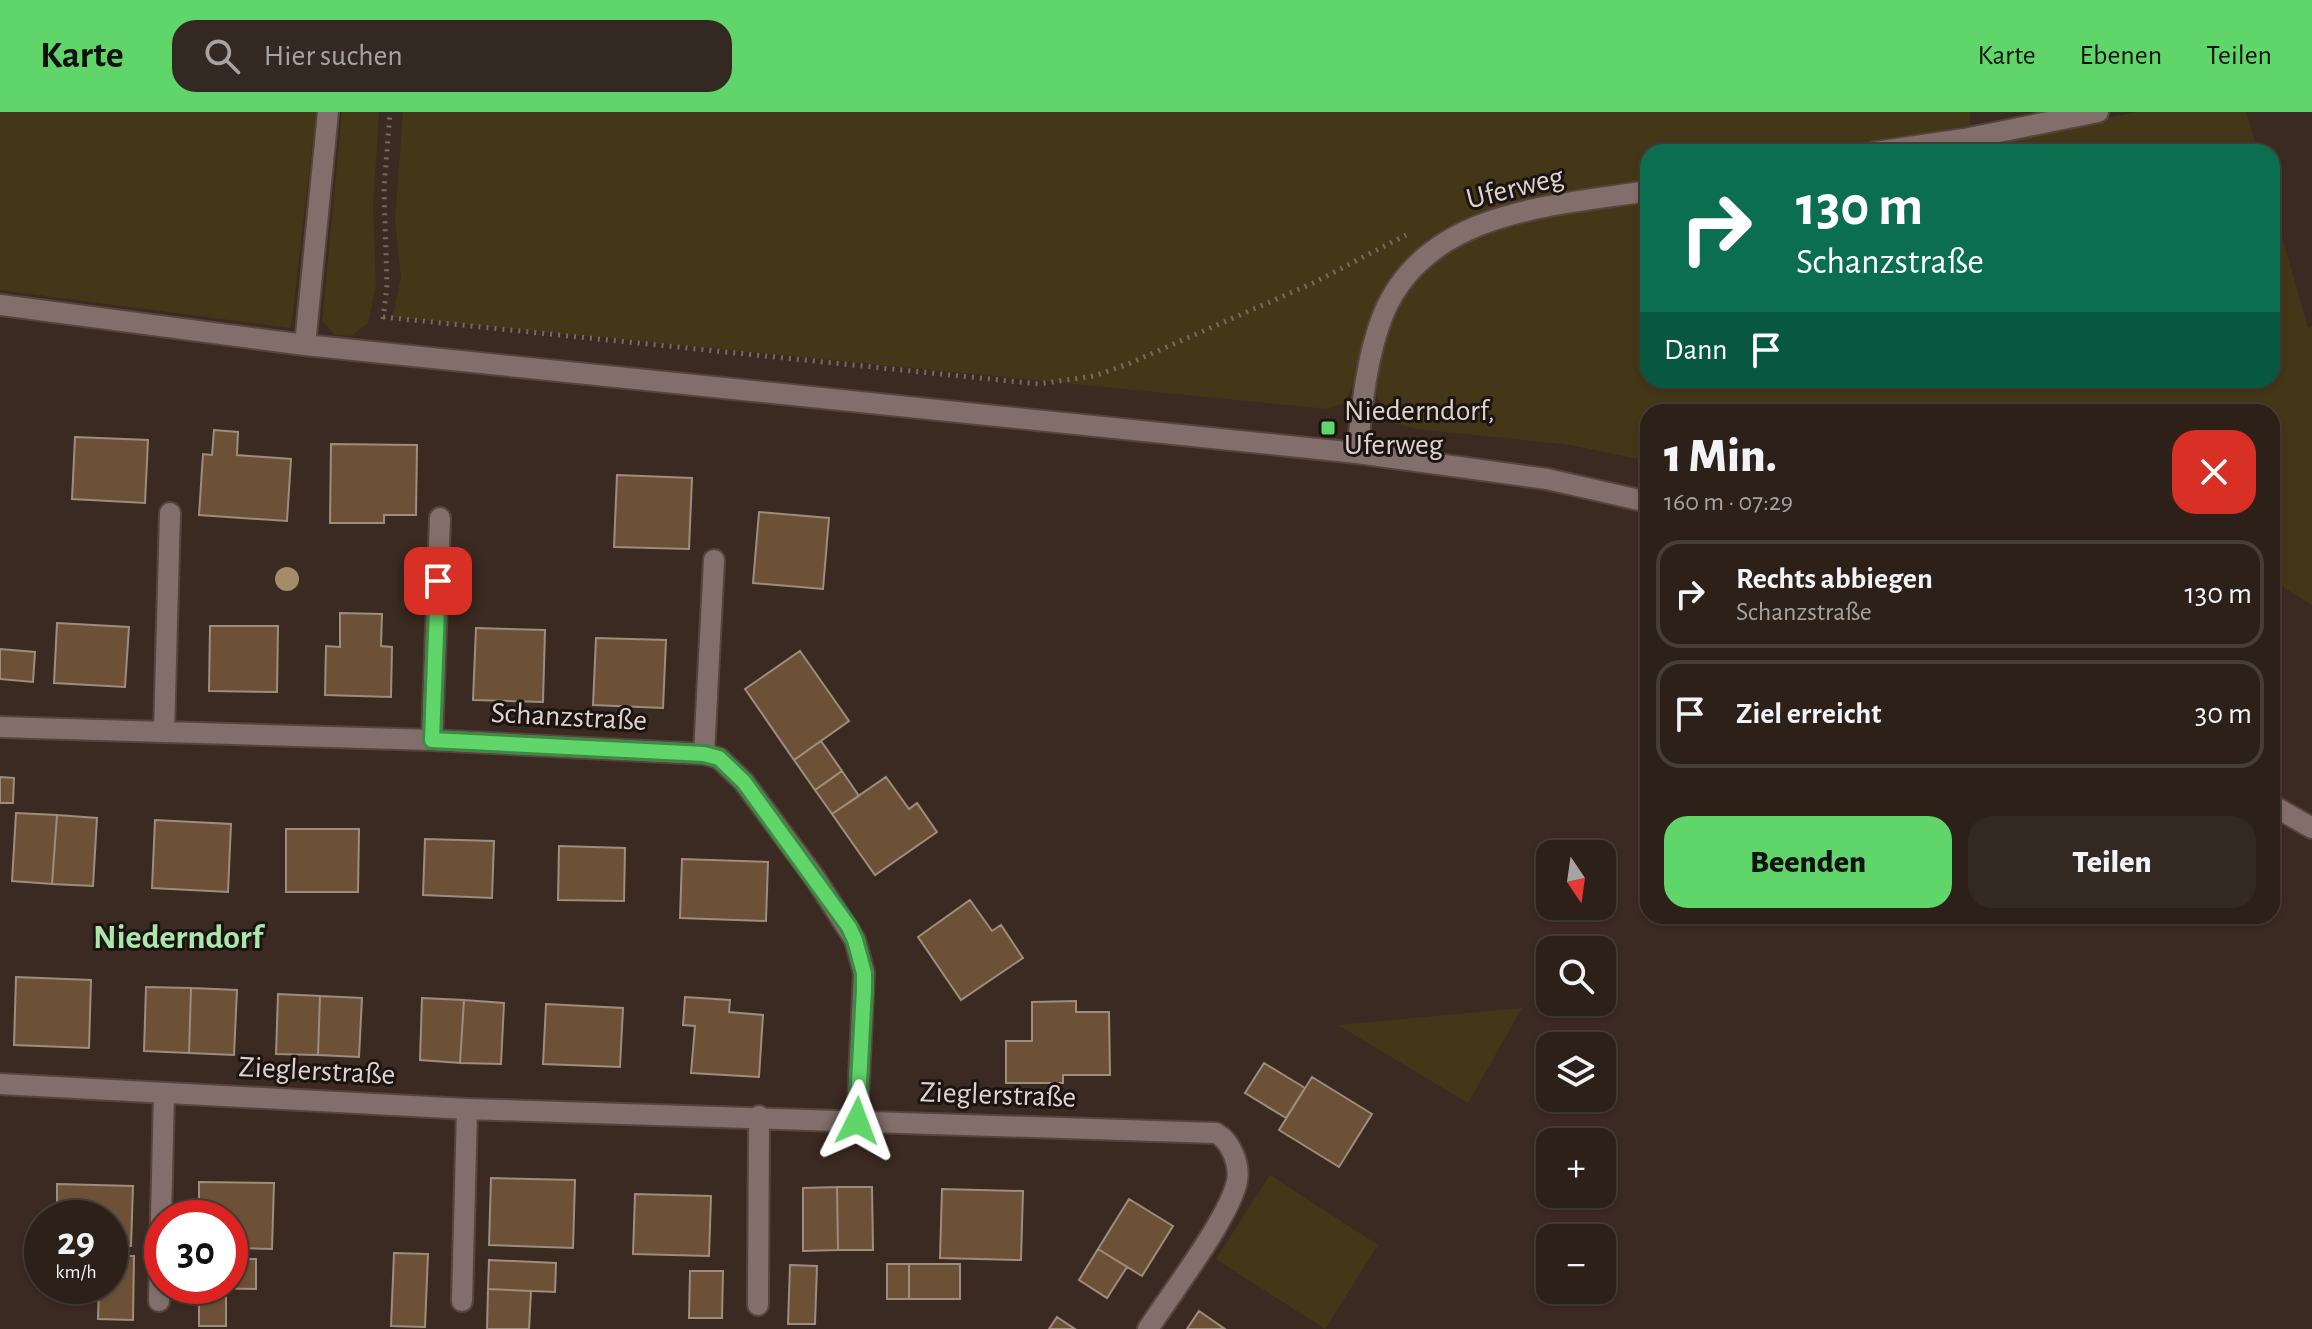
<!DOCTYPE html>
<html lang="de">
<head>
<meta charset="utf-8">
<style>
  body { margin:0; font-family:"Alegreya Sans",sans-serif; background:#342822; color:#f1f3f6; height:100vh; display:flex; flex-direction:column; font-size:30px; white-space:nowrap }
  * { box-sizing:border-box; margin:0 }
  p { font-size:26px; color:#a6a3a2 }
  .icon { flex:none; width:44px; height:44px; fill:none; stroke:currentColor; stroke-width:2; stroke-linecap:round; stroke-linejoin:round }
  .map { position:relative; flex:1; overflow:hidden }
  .side { position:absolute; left:1640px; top:292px; width:640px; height:520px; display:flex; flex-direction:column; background:#2c2019; border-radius:24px; box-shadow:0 2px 6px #0004,0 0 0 2px #483e38 }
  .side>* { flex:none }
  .hud { position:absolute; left:1640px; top:32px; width:640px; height:244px; border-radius:24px; box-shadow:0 2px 6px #0004,0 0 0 2px #483e38; background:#0b6e4f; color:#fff; overflow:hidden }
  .needle { width:52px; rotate:167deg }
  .fabs { position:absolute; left:1536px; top:728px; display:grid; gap:16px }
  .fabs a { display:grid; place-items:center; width:80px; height:80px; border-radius:16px; background:#2c2019; box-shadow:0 2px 6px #0004,0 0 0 2px #483e38; font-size:40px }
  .speed { position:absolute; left:24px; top:1088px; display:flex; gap:16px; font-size:40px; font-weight:700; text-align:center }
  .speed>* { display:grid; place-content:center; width:104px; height:104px; border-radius:50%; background:#2c2019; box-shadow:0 2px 6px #0004,0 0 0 2px #483e38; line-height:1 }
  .speed small { font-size:20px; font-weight:400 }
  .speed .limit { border:12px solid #d22; background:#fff; color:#111 }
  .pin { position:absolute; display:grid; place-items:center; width:68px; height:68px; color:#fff; margin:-34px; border-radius:16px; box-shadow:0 4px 12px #0006 }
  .me { position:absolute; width:88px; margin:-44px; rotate:3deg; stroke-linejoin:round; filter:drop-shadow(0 0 6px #0008) }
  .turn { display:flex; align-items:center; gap:28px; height:168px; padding:0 24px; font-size:36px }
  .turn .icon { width:104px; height:104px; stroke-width:2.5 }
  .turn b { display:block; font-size:56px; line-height:68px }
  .then { display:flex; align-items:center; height:76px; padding:0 24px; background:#0003; gap:16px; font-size:30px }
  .round { display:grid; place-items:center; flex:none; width:84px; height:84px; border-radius:24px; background:#342822 }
  .summary { display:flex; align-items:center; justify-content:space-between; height:136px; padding:0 24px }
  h1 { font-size:48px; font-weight:800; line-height:60px }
  .action { display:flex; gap:16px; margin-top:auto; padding:16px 24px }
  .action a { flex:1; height:92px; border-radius:24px; background:#60d56a; color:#111; font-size:32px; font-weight:800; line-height:92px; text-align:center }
  .action a+a { background:#342822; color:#f1f3f6 }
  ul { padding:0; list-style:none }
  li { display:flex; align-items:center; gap:24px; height:108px; margin:0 16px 12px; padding:0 8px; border:4px solid #483e38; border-radius:24px }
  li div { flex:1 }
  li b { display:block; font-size:30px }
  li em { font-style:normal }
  header { display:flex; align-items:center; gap:48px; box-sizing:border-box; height:112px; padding:0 40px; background:#60d56a; color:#111 }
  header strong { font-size:38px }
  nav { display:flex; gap:44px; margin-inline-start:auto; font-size:28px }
  .search { width:560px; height:72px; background:#342822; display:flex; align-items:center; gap:20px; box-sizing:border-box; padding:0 28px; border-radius:24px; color:#a6a3a2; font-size:30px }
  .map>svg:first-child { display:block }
  .green { fill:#443718 }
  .building { fill:#6c5136; stroke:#9d8d7e; stroke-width:2 }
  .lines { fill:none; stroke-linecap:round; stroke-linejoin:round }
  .minor-casing { stroke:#55453d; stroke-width:24 }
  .path { stroke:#786962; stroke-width:5; stroke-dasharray:2 6; stroke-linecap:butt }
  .minor { stroke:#826f6c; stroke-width:20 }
  .tree { fill:#a38c66 }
  .route-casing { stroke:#3e8a45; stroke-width:20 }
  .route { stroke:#60d56a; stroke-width:14 }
  .poi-dot { fill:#60d56a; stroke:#1c1411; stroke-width:3 }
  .labels { text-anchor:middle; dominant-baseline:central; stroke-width:6; stroke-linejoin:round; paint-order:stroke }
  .street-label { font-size:30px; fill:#dfd3ce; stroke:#1c1411 }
  .poi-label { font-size:30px; fill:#dfd3ce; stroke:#1c1411; text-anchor:start }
  .quarter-label { font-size:34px; font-weight:bold; fill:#abe6ac; stroke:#1c1411 }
</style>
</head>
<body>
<header>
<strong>Karte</strong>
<div class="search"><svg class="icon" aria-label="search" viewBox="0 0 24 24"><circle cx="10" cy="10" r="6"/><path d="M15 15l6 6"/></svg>Hier suchen</div>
<nav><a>Karte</a><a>Ebenen</a><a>Teilen</a></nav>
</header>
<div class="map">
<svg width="2312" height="1217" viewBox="0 0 2312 1217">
  <rect width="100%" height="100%" fill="#3b2a21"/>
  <!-- green -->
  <path class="green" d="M 0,0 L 316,0 L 291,216 L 0,178 Z
    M 342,0 L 379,0 L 373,95 L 376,173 L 368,211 L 351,224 L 335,223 L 322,209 Z
    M 403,0 L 1970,0 L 1970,14 L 1816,40 L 1648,40 L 1648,69 L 1482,100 L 1436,124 L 1402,154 L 1376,190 L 1365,220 L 1354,270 L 1344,291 L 1328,297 L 393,205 L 401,165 L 395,109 Z
    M 2138,0 L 2246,0 L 2258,40 L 1927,40 Z
    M 1648,86 L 1648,268 L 2272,268 L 2272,90 L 2308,216 L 2312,214 L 2312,493 L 2272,468 L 2272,300 L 1648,300 L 1648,349 L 1571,333 L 1417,317 L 1389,310 L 1375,280 L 1381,242 L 1402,186 L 1436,146 L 1471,123 L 1516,108 Z
    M 1522,896 L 1468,991 L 1338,913 Z
    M 1270,1063 L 1378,1133 L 1325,1217 L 1216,1147 Z"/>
  <!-- building -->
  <path class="building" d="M 214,318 L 238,320 L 237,343 L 291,347 L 287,409 L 199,403 L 203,342 L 212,343 Z
    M 75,325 L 148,328 L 145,391 L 72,387 Z
    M 331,332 L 417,333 L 416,403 L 384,403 L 384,411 L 330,411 Z
    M 617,363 L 692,366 L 689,437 L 614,435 Z
    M 759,400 L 829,406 L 823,477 L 753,471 Z
    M 340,501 L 382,502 L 381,534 L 392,535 L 391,585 L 325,583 L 326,534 L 340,535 Z
    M 57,511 L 129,515 L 125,575 L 54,571 Z
    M 210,514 L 278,514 L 277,580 L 209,579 Z
    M 476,516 L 545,518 L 543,590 L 473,588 Z
    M 596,526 L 666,528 L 663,596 L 593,593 Z
    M 0,537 L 35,540 L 33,570 L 0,567 Z
    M 800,539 L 849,609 L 794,648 L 745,577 Z
    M 821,629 L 842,659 L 815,678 L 794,648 Z
    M 842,659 L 859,684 L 832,702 L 815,678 Z
    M 0,665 L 14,666 L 13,691 L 0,691 Z
    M 886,665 L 909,697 L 917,691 L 937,720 L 875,763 L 832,702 Z
    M 16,701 L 57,703 L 52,772 L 12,769 Z
    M 57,703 L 97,706 L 93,774 L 52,772 Z
    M 155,708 L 231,712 L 228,780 L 152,776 Z
    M 286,717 L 359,717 L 358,780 L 286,780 Z
    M 425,727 L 494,729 L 492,786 L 423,783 Z
    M 559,734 L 625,736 L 624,789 L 558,788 Z
    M 682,747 L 768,750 L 766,809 L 680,806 Z
    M 970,788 L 992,819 L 1001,813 L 1023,846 L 961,888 L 918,825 Z
    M 16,865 L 91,868 L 89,936 L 14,933 Z
    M 146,875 L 191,876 L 189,941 L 144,939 Z
    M 191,876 L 237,878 L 234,943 L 189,941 Z
    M 278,882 L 320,884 L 318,943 L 276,942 Z
    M 320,884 L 362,886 L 359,945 L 318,943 Z
    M 685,885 L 730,888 L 729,900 L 763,903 L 759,965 L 691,961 L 695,914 L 683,913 Z
    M 422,886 L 464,888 L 460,951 L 420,948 Z
    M 464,888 L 504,891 L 501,952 L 460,951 Z
    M 1076,889 L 1076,900 L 1109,900 L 1110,963 L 1063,963 L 1063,971 L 1006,971 L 1006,929 L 1032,929 L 1032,890 Z
    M 546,892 L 623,896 L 620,955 L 543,952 Z
    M 1264,951 L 1305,976 L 1286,1006 L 1245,981 Z
    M 1312,965 L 1372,1002 L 1339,1055 L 1279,1018 Z
    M 491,1066 L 575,1068 L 573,1136 L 489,1133 Z
    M 199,1070 L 274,1071 L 272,1137 L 230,1136 L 230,1106 L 199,1106 Z
    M 57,1072 L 133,1074 L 131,1134 L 110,1134 L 110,1106 L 57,1106 Z
    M 837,1075 L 838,1138 L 803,1139 L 803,1076 Z
    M 837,1075 L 872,1075 L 873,1138 L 838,1138 Z
    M 942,1077 L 1023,1079 L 1021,1148 L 940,1146 Z
    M 635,1082 L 711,1084 L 709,1144 L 633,1142 Z
    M 1129,1087 L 1173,1114 L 1142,1164 L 1098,1137 Z
    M 1098,1137 L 1127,1155 L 1107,1186 L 1079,1168 Z
    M 394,1141 L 428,1142 L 425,1215 L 391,1214 Z
    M 110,1144 L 134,1144 L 133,1208 L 98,1207 L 99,1174 L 110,1174 Z
    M 230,1147 L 256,1147 L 256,1177 L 199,1176 L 230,1174 Z
    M 489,1148 L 556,1151 L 555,1180 L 488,1177 Z
    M 887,1152 L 909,1152 L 909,1187 L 887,1187 Z
    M 909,1152 L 960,1152 L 960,1187 L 909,1187 Z
    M 790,1153 L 817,1154 L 815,1212 L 788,1212 Z
    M 690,1159 L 723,1159 L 722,1206 L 689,1206 Z
    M 199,1176 L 226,1176 L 226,1214 L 199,1214 Z
    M 488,1177 L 531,1179 L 529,1217 L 487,1217 Z
    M 1199,1199 L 1225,1217 L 1187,1217 Z
    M 1057,1205 L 1075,1217 L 1049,1217 Z"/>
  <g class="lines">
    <defs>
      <path id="minor" d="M 1875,40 L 1964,27 L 2098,0
        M 0,193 L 305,233 L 1357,341 L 1547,367 L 1648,390
        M 305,233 L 328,0
        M 1357,341 C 1362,295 1366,246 1383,203 C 1426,98 1553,94 1648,79
        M 714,448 L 704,642 L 719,646 L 744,670 L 815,766 L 855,828 L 864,861 L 857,1009
        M 0,615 L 432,628 L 704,642
        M 164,620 L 170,401
        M 432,628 L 440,406
        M 2272,693 L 2312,716
        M 0,972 L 467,997 L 1216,1021 C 1231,1029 1240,1052 1237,1069 C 1230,1105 1170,1183 1148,1217
        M 159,1189 L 164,981
        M 462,1189 L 467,997
        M 758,1193 L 759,1004"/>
    </defs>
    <!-- minor casing -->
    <use href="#minor" class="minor-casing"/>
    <!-- path -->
    <path class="path" d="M 383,205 L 1039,272 L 1094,264 L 1128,252 L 1313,171 L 1406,123
      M 383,207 L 387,173 L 384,77 L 390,0"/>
    <!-- minor -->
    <use href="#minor" class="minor"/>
  </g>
  <!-- trees -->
  <circle class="tree" cx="287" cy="467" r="12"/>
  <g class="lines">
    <defs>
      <path id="route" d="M 438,469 L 432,628 L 704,642 L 719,646 L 744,670 L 849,815 L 855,828 L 864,861 L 864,877 L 857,1009"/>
    </defs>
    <!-- route casing -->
    <use href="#route" class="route-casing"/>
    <!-- route -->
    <use href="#route" class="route"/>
  </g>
  <!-- markers -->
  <rect class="poi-dot" x="1320" y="308" width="16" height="16" rx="4"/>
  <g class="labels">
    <!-- street labels -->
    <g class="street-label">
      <text transform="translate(1515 76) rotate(-14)">Uferweg</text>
      <text transform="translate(569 605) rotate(3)">Schanzstraße</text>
      <text transform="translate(317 959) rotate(3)">Zieglerstraße</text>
      <text transform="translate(998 983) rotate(2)">Zieglerstraße</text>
    </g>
    <!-- poi labels -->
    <g class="poi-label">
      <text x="1344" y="299">Niederndorf,<tspan x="1344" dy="34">Uferweg</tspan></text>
    </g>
    <!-- quarter labels -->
    <g class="quarter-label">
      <text x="178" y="826">Niederndorf</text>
    </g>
  </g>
</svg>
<div class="fabs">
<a><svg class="needle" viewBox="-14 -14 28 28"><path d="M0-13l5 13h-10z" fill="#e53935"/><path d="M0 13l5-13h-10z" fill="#a6a3a2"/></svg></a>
<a><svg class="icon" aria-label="search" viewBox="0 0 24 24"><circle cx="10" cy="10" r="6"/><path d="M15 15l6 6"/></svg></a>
<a><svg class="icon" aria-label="layers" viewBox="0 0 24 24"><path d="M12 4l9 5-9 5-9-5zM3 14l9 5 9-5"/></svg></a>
<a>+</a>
<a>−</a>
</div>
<div class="speed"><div>29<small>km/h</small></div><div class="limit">30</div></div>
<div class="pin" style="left:438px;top:469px;background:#d93025"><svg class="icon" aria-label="arrive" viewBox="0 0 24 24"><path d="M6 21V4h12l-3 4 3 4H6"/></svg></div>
<svg class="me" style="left:857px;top:1009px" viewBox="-20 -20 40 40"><path d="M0-17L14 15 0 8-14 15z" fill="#60d56a" stroke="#fff" stroke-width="4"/></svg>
<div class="hud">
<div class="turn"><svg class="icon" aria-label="right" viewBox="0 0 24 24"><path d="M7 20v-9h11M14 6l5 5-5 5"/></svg><div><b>130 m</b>Schanzstraße</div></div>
<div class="then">Dann<svg class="icon" aria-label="arrive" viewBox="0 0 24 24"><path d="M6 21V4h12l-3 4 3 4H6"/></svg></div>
</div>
<section class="side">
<div class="summary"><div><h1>1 Min.</h1><p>160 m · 07:29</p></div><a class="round" style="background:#d93025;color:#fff"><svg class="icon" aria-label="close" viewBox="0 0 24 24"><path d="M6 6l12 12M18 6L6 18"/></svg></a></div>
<ul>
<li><svg class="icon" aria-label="right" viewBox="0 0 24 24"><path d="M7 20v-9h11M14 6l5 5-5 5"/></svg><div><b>Rechts abbiegen</b><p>Schanzstraße</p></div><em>130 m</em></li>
<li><svg class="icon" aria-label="arrive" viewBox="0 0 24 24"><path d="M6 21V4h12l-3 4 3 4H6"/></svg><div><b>Ziel erreicht</b></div><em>30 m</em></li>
</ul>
<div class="action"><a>Beenden</a><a>Teilen</a></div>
</section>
</div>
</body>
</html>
